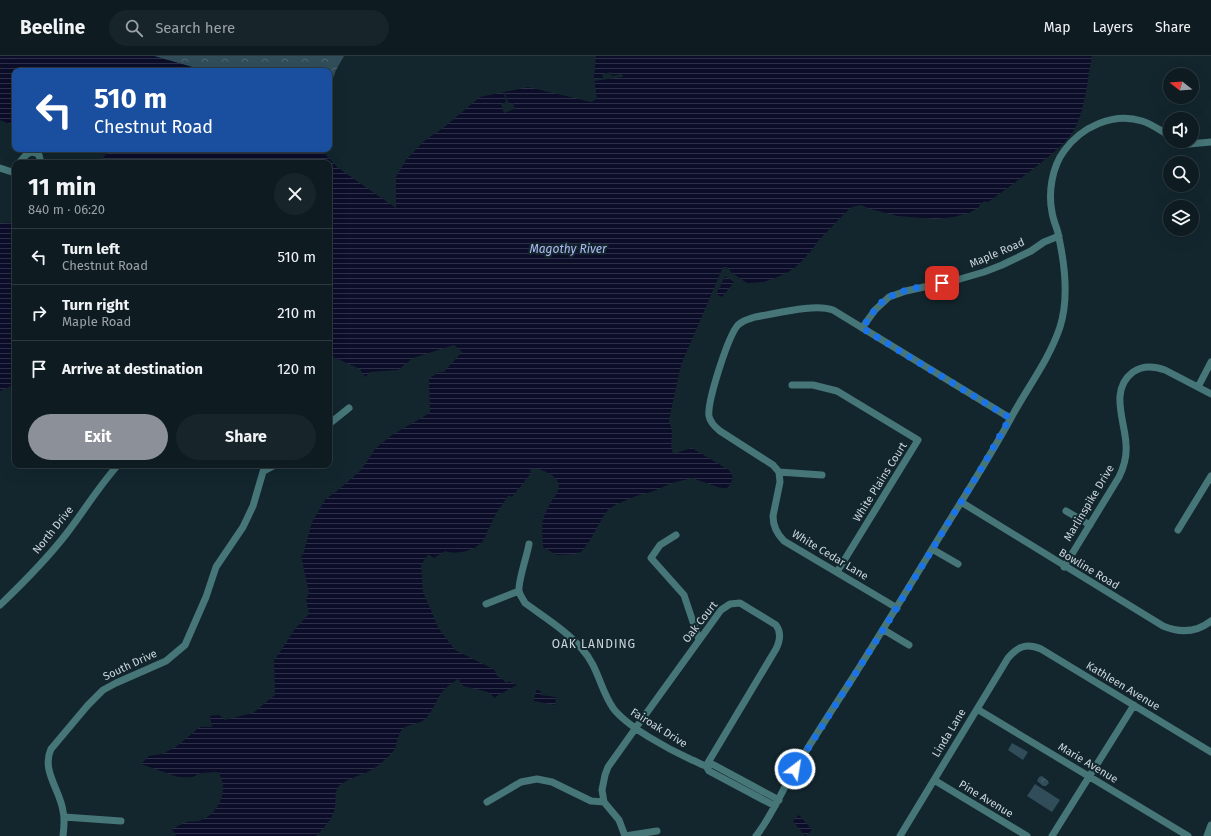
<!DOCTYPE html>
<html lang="en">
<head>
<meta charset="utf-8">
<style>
  body { margin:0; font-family:"Fira Sans",sans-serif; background:#17252a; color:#f1f3f6; height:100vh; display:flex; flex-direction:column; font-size:15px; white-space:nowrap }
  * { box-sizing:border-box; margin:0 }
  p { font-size:13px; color:#9ba1a5 }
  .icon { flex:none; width:22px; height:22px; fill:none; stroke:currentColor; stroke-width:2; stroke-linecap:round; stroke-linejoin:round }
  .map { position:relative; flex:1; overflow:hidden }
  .side { position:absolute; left:12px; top:104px; width:320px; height:308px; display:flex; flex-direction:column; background:#0e1c22; border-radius:8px; box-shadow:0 4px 16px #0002,0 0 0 1px #2e3a40 }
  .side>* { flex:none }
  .banner { position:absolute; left:12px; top:12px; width:320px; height:84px; border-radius:8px; box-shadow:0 4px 16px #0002,0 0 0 1px #2e3a40; background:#1a4fa0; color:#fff; overflow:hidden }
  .needle { width:26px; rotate:287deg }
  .tools { position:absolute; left:1163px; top:12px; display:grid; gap:8px }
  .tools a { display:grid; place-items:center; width:36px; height:36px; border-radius:50%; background:#0e1c22; box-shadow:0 4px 16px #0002,0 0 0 1px #2e3a40; font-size:20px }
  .pin { position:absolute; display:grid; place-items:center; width:34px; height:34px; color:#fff; margin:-17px; border-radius:8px; box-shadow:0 2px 6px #0006 }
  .me { position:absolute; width:44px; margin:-22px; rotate:31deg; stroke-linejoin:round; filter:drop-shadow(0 0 3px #0008) }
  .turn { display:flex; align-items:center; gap:14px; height:84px; padding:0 16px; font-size:18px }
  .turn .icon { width:52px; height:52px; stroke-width:2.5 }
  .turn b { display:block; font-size:28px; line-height:34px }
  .round { display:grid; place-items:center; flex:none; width:42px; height:42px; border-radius:21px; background:#17252a }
  .headline { display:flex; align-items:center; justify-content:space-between; height:68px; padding:0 16px }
  h1 { font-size:24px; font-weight:700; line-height:30px }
  .primary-button { display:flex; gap:8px; margin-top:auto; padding:8px 16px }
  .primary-button a { flex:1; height:46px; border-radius:24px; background:#8c9099; color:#fff; font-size:16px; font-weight:700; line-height:46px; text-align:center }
  .primary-button a+a { background:#17252a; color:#f1f3f6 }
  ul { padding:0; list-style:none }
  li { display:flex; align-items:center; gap:12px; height:56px; padding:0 16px; border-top:1px solid #2e3a40 }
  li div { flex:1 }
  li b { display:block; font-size:15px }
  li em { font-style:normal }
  header { display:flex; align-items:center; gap:24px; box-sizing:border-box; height:56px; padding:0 20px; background:#0e1c22; border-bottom:1px solid #2e3a40 }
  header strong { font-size:19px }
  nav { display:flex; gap:22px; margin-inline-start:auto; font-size:14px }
  .search { width:280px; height:36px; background:#17252a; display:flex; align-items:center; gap:10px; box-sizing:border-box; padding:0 14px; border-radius:22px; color:#9ba1a5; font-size:15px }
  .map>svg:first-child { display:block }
  .park { fill:url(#park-crowns) }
  .pitch { fill:#304d59 }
  .water { fill:url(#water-rules) }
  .pier { fill:#13262e }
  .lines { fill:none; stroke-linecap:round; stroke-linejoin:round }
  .minor { stroke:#467678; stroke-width:7 }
  .route { stroke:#1a73e8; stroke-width:7; stroke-dasharray:0 12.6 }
  .labels { text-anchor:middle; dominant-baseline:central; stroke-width:4; stroke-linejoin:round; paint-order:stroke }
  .street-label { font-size:11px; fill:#ccd7dc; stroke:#13262e }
  .water-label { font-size:12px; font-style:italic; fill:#b1baf6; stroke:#13262e }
  .neighbourhood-label { font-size:12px; letter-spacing:1px; fill:#ccd7dc; stroke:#13262e }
</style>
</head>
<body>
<header>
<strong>Beeline</strong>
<div class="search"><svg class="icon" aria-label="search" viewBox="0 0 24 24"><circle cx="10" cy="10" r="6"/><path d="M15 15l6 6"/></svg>Search here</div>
<nav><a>Map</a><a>Layers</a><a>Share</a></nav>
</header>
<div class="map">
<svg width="1211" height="780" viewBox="0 0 1211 780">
  <defs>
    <pattern id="park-crowns" width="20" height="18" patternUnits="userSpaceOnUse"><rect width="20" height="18" fill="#304d59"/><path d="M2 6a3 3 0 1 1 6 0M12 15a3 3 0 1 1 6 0" fill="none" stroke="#4d6670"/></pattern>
    <pattern id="water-rules" width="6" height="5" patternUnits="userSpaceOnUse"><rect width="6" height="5" fill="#0c0d29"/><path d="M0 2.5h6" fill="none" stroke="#2e3047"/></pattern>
  </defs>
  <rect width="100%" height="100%" fill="#13262e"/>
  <!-- park -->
  <path class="park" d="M 154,0 L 344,0 L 336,14 L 329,33 L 329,15 L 206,15 Z
    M 1042,720 L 1048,725 L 1049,727 L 1046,730 L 1043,730 L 1037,725 L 1039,721 Z"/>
  <!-- pitch -->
  <path class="pitch" d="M 1012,687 L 1028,696 L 1023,704 L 1008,694 Z
    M 1035,728 L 1060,744 L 1052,756 L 1027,740 Z"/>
  <!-- water -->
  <path class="water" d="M 0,0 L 154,0 L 206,15 L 15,15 L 15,67 L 10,68 L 0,64 Z
    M 596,0 L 1092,0 C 1087,24 1086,52 1074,74 C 1066,87 1053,97 1042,106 C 1024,120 1006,133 988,146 L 985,145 L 981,147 L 978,152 L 969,157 L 953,161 L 936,163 L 898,160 L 870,153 L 861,149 L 852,151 L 845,157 L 819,184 L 810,196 L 799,208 L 790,215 L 780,220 L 764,226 L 747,227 L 732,217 L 727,211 L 723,211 L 681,309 L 669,364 L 672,376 L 671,389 L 673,398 L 692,392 L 727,413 C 735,418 733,426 727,432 L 721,432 L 692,422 L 672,427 L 654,435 L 636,440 L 617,448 L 610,452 L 605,457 L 590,484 L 582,495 L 576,498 L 557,499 L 543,491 C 543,483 541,471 543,463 C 545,458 548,452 551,446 C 558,435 565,428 550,418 C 543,414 538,412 530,413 L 531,417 L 512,441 L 509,439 C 502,448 496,457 491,468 C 488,473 486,480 483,485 C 474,495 457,499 445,495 L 434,502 L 429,499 L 427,500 L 421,509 L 423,536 L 439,573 L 455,594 L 493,613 L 497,618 L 496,619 L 507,627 L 509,625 L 517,629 L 498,639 L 495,642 L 488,636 L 463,630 L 458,623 C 452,627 446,631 441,637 C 436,645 433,654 427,661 C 420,670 405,667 401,675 C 396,683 398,692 390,699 C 385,704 379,709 373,713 C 365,718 343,724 338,731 C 334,738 336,745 335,752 C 333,762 323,773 316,780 L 176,780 L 172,773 C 177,771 182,767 187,766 C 190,765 195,766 199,765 C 219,759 230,733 218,716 L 200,717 L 193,721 L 178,721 L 141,708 L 149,700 L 162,698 L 176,691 L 200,671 L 212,671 L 210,660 L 219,659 L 225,664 L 253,657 L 275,639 L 274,605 L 295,573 L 309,558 L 306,543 L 309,537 L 301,500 L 303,499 L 312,466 L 325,444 L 343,430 L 361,414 L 376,392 L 392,379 L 430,357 L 429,323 L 439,316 L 444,316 L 462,296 L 454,289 L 413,302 L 398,314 L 370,316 L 365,321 L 360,313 L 329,299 L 329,107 L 99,107 L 110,93 L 320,93 L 338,112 L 396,152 L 396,121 L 406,104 L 424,85 L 442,73 L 480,41 L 528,31 L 591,46 L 597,43 L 594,22 Z
    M 15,166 L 15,328 L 0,335 L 0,167 Z
    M 725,220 L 734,226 L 722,241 L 716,238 L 721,229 Z
    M 536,634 L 541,635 L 540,639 L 556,641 L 555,649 L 534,645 Z
    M 799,759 L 812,774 L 805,780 L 793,765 Z"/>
  <!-- pier -->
  <path class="pier" d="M 611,16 L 612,20 L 622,18 L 623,21 L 594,25 L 594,23 L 603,22 L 602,18 Z
    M 503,35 L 504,35 L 509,48 L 513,47 L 515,53 L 504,57 L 501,48 L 506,46 Z"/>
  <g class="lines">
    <!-- minor -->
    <path class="minor" d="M 1180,85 L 1189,88 L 1211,86
      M 19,107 C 25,100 30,92 39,99 L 41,107
      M 0,112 L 15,117
      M 862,272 L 875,254 L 889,241 L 906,235 L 960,223 L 984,216 L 1002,209 L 1031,195 L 1044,186 L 1059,180
      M 792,329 L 813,329 L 837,335 L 918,384 L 837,516
      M 1198,331 L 1211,306
      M 329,368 L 349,352
      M 264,415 L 275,409
      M 779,416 L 822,419
      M 961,446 L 1163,570 C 1180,577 1196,577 1211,565
      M 1066,455 L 1090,469
      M 1178,474 L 1211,420
      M 676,479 L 660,489 L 651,502 L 684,539 L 699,584
      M 529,488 C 527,500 518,525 519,535 C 520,540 523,543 525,547 C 544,561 567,575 582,593 C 598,610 600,633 613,652 C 627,671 670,694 692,704 C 696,705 701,709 706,710 C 707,710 710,709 712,708 L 779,744
      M 932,493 L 958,508
      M 1064,511 L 1119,421 C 1124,411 1127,400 1126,388 C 1125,365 1109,334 1133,316 C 1143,309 1154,310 1165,314 L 1211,338
      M 486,548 L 519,535
      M 0,549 C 23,527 47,503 67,477 C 84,455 99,430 118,409
      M 897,552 L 784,485 C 777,478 773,471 773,460 L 780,426 L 779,416 L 773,409 L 720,375 C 715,371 710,366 709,360 C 707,346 728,280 738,269 C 743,264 749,263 755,261 C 775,258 815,247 833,254 L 1010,362
      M 884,574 L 909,589
      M 977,653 L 1188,780
      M 706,710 L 709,715 L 775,750
      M 934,724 L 1027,780
      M 487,746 L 521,726 L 537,723 L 552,726 L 591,745 L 604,746
      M 64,761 L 121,765
      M 657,775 L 625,780 L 619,764 L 604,746 L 602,734 L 605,719 L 608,711 L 635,673 L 721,554 L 730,548 L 740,547 L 776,569 C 782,577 780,585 776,593 L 706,710
      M 63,780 C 64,772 65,763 63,755 C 60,734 41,714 51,693 L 88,649 L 103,634 L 116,627 L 166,605 L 185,589 L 206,541 L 216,511 L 243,471 L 253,450 L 265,409
      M 756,780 C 771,761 780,739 792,718 C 811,686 832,654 852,623 C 881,577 909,531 937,485 C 962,444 988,404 1011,362 C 1027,332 1049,304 1060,271 C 1069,243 1065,210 1059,182 C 1058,173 1053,165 1052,156 C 1048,137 1052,111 1064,95 C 1081,71 1113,56 1142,65 C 1152,68 1161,75 1170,80
      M 900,780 L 1008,602 C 1018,590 1027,587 1041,593 L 1211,696
      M 1052,780 L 1134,649
      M 1207,780 L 1211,769"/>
  </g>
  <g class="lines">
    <!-- route -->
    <path class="route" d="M 795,713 L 888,566 L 984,408 L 1010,362 L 862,272 C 869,263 874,253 883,245 C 897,234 925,230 942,227"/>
  </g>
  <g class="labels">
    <!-- street labels -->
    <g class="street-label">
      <text transform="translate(997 197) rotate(-23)">Maple Road</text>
      <text transform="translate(880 426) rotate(-58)">White Plains Court</text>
      <text transform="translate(1089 447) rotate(-59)">Marlinspike Drive</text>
      <text transform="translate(53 474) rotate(-51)">North Drive</text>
      <text transform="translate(830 499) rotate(31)">White Cedar Lane</text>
      <text transform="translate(1089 513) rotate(31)">Bowline Road</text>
      <text transform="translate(700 566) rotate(-52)">Oak Court</text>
      <text transform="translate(130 609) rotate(-25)">South Drive</text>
      <text transform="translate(1123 630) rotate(31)">Kathleen Avenue</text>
      <text transform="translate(659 672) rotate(32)">Fairoak Drive</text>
      <text transform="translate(949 677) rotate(-59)">Linda Lane</text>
      <text transform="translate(1088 707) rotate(31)">Marie Avenue</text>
      <text transform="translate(986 743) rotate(31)">Pine Avenue</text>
    </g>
    <!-- water labels -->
    <g class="water-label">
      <text x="568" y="193">Magothy River</text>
    </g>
    <!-- neighbourhood labels -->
    <g class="neighbourhood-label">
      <text x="594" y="588">OAK LANDING</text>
    </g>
  </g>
</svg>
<div class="tools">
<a><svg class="needle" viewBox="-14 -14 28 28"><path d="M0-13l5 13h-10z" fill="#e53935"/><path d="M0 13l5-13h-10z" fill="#9ba1a5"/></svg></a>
<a><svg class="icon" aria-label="sound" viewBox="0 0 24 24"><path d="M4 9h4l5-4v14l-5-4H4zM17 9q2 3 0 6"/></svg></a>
<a><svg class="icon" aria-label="search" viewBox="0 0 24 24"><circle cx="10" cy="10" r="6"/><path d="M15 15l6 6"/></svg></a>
<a><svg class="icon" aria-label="layers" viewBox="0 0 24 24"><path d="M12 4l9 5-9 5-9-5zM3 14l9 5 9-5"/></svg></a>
</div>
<div class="pin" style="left:942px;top:227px;background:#d93025"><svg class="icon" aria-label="arrive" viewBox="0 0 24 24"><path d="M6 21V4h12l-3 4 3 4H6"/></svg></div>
<svg class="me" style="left:795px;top:713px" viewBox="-20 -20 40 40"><circle r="17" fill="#1a73e8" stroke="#fff" stroke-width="3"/><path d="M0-11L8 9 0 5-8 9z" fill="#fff"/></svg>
<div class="banner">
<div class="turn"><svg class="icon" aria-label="left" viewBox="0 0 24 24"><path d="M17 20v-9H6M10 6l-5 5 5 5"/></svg><div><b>510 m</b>Chestnut Road</div></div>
</div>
<section class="side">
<div class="headline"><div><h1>11 min</h1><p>840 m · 06:20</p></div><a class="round"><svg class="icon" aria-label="close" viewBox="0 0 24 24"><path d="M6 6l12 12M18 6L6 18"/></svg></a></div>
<ul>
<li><svg class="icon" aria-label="left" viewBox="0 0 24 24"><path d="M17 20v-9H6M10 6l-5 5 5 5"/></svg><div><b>Turn left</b><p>Chestnut Road</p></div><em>510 m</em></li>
<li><svg class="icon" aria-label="right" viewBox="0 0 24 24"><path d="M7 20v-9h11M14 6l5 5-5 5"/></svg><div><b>Turn right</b><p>Maple Road</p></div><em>210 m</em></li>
<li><svg class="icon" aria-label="arrive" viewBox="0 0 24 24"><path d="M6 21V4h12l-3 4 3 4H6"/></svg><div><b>Arrive at destination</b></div><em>120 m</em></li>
</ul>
<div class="primary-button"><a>Exit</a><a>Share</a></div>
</section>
</div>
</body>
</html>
